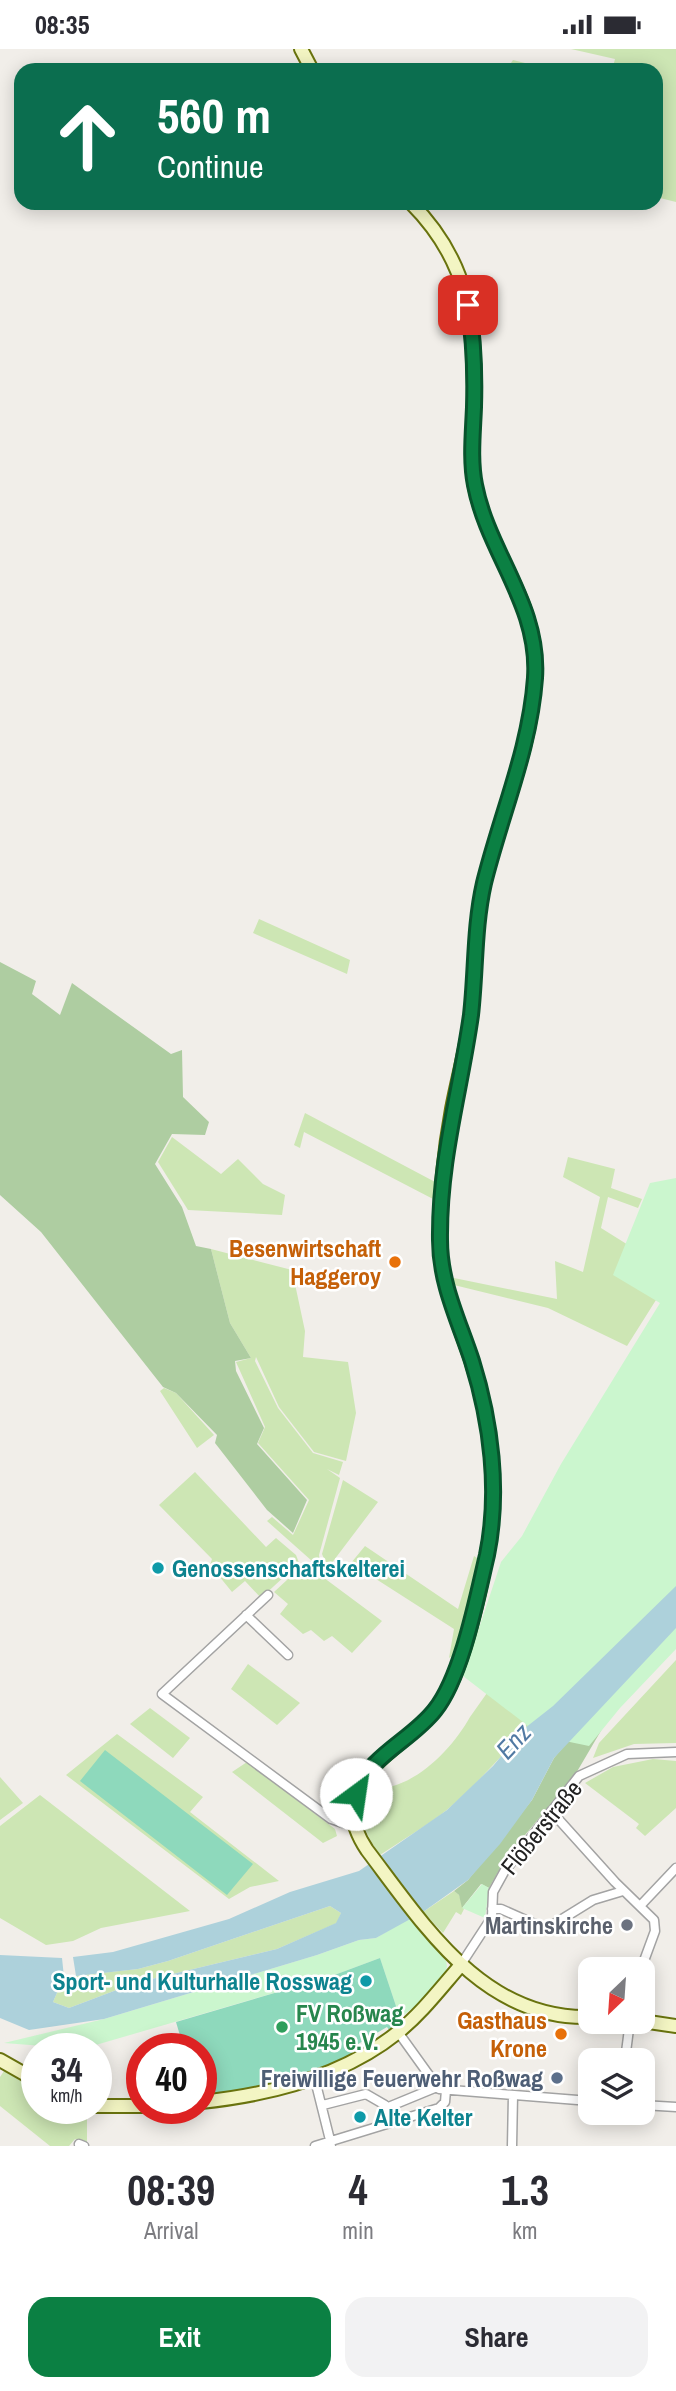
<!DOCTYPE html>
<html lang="en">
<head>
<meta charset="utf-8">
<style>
  body { margin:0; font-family:"Archivo Narrow",sans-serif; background:#f2f2f3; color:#2b2b33; height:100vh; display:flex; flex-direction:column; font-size:26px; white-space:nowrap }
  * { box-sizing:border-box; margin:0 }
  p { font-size:23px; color:#7c7c81 }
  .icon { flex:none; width:38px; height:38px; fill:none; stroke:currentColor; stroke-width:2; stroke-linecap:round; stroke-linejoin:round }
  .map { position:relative; height:2097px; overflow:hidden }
  .details { display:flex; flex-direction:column; background:#fff; flex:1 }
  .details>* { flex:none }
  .top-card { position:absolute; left:14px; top:14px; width:649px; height:147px; border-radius:21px; box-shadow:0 4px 18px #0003; background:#0b6e4f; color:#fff; overflow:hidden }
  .needle { width:46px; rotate:205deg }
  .buttons { position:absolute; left:578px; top:1908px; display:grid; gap:14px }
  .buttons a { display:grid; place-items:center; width:77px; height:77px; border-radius:14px; background:#fff; box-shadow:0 4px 18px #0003; font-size:35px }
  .speed { position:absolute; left:21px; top:1984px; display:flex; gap:14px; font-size:35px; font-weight:700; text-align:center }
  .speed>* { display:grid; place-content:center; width:91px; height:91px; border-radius:50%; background:#fff; box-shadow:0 4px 18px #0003; line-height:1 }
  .speed small { font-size:18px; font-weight:400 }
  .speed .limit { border:10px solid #d22; background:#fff; color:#111 }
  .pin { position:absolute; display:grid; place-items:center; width:60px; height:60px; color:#fff; margin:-30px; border-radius:14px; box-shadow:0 4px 10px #0006 }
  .me { position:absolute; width:77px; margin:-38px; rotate:31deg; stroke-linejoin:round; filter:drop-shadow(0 0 5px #0008) }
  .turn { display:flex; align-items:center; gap:24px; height:147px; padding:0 28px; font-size:32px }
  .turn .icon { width:91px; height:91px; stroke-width:2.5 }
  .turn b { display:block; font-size:49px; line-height:60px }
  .eta { display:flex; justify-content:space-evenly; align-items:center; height:119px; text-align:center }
  .eta b { font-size:42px; font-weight:800; line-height:49px }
  .primary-button { display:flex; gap:14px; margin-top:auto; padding:14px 28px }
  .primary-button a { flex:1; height:80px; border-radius:21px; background:#0b8043; color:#fff; font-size:28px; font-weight:800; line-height:80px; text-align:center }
  .primary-button a+a { background:#f2f2f3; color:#2b2b33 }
  .status { display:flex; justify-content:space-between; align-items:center; height:49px; padding:0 35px; background:#fff; direction:ltr }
  .status svg { height:19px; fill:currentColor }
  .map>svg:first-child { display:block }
  .grass { fill:#cde6b4 }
  .forest { fill:#aecda1 }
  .park { fill:#cbf6ce }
  .pitch { fill:#8ed9bc }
  .water { fill:#add1db }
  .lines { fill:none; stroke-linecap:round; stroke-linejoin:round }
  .street-casing { stroke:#a3a3a3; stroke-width:11 }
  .secondary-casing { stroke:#69730e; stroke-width:16 }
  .street { stroke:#fff; stroke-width:8 }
  .secondary { stroke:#f3f5c3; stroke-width:12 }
  .route-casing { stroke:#07532c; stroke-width:18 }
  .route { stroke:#0b8043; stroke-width:12 }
  .food-dot { fill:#e8710a; stroke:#fff; stroke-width:2.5 }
  .culture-dot { fill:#0f9aa8; stroke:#fff; stroke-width:2.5 }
  .worship-dot { fill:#6b7280; stroke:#fff; stroke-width:2.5 }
  .leisure-dot { fill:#2e9e5b; stroke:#fff; stroke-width:2.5 }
  .service-dot { fill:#5c6f8a; stroke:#fff; stroke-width:2.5 }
  .labels { text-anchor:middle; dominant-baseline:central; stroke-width:5; stroke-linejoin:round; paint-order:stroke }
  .food-label { font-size:24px; font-weight:bold; fill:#c56008; stroke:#fff; text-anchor:end }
  .culture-label { font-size:24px; font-weight:bold; fill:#0d838f; stroke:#fff; text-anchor:start }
  .street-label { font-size:24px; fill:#222; stroke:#fff }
  .worship-label { font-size:24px; font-weight:bold; fill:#5b616d; stroke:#fff; text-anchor:end }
  .leisure-label { font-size:24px; font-weight:bold; fill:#27864d; stroke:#fff; text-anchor:start }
  .service-label { font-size:24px; font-weight:bold; fill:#4e5e75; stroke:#fff; text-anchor:end }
  .water-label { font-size:26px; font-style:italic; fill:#517aa3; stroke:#fff }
</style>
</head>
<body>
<div class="status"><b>08:35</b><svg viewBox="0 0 49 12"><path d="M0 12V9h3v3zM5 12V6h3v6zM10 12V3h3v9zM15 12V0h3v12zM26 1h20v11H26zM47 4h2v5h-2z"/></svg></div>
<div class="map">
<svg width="676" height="2097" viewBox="0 0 676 2097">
  <rect width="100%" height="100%" fill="#f1eee9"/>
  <!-- grass -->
  <path class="grass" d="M 571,0 L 676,0 L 676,153 L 656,148 L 656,21 L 612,21 L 615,10 Z
    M 513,11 L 553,21 L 506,21 Z
    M 259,870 L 350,911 L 347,925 L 253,884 Z
    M 305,1064 L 437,1134 L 435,1151 L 304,1083 L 300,1099 L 294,1096 Z
    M 172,1088 L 221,1125 L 238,1110 L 263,1135 L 285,1146 L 282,1166 L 188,1161 L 158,1113 Z
    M 568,1108 L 615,1120 L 611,1139 L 642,1150 L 638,1159 L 608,1148 L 601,1179 L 673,1224 L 627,1297 L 548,1259 L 454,1236 L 454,1229 L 557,1250 L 555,1212 L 583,1223 L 600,1148 L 563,1128 Z
    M 211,1200 L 292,1221 L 305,1282 L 303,1308 L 348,1313 L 356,1364 L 346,1412 L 314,1403 L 279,1358 L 256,1308 L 255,1312 L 278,1359 L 313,1404 L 343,1413 L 339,1426 L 327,1420 L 340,1429 L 319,1506 L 321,1520 L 267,1472 L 272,1468 L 293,1486 L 309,1451 L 258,1394 L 265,1378 L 236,1313 L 251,1309 L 230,1274 Z
    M 164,1339 L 176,1344 L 214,1386 L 197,1399 L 160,1342 Z
    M 195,1423 L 266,1498 L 276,1489 L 296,1506 L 299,1514 L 261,1549 L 245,1532 L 232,1543 L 210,1516 L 212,1510 L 159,1456 Z
    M 343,1431 L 378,1453 L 328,1519 L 322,1505 Z
    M 365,1497 L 458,1560 L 474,1507 L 480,1511 L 454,1606 L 449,1609 L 454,1580 L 351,1514 Z
    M 581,1511 L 553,1657 C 515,1688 486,1728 448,1760 C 427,1777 402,1791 380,1806 C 365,1785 354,1763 366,1738 C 375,1736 385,1740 393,1737 C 425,1728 455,1695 470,1668 Z
    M 308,1517 L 382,1572 L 352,1604 L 332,1587 L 324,1592 L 311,1581 L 303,1585 L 280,1565 L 288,1555 L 274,1543 L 301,1518 Z
    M 676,1611 L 676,1694 L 634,1695 L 593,1709 L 599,1694 Z
    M 248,1615 L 300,1654 L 277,1676 L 231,1640 Z
    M 150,1659 L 190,1689 L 173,1709 L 130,1675 Z
    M 117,1685 L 203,1748 L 190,1763 L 279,1832 L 250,1838 L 229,1850 L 66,1726 Z
    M 653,1710 L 676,1712 L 676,1759 L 645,1787 L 636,1779 L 639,1775 L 585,1734 L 613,1718 Z
    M 247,1713 L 335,1780 L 337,1787 L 323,1794 L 232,1723 Z
    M 0,1728 L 23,1754 L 0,1771 Z
    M 40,1746 L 190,1862 L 101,1879 L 73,1892 L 46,1896 L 0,1869 L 0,1777 Z
    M 454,1842 L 459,1846 L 464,1860 L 461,1866 L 456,1863 L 443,1884 L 423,1863 Z
    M 330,1857 L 341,1864 L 337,1874 L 277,1900 L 135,1934 L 69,1959 L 53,1953 L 64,1928 L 138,1920 L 168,1912 Z
    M 4,2022 L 37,2041 L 37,2060 L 77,2060 L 87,2064 L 87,2096 L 75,2090 L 69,2097 L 50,2097 L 0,2057 L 0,2028 Z"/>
  <!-- forest -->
  <path class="forest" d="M 0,913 L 36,932 L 32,945 L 60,966 L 72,934 L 171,1005 L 182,1001 L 183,1048 L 209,1073 L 205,1086 L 172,1085 L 155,1115 L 182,1158 L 196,1197 L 211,1200 L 230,1274 L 251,1309 L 235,1312 L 236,1322 L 264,1379 L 257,1395 L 307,1451 L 293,1484 L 267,1461 L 215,1394 L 217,1386 L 176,1344 L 163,1338 L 41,1183 L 0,1146 Z
    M 612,1663 L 575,1726 L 506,1809 L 489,1839 L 481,1835 L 462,1859 L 459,1846 L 454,1842 L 468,1831 L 532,1751 L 554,1709 L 574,1685 Z"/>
  <!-- park -->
  <path class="park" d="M 676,1129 L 676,1600 L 620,1659 L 589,1697 L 541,1687 L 463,1627 L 501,1513 L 522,1487 L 561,1415 L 660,1254 L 613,1226 L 650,1134 Z
    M 482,1835 L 489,1839 L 485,1869 L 462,1859 Z
    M 410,1869 L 446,1912 C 453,1932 414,1957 400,1969 L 380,1909 L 329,1928 L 82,2000 L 4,1994 L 104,1970 L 317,1906 L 359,1891 L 376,1889 Z"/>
  <!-- pitch -->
  <path class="pitch" d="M 105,1701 L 253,1815 L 227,1846 L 80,1732 Z
    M 380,1909 L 402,1975 L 391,1984 L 387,1978 L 353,1998 L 356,2004 C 303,2027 263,2039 206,2047 L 201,2033 L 201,2000 L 184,2000 L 176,1973 L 329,1928 Z"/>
  <!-- water -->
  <path class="water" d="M 676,1537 L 676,1579 L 554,1709 L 532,1751 L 500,1795 L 468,1831 L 423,1863 L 376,1889 L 359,1891 L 317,1906 L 104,1970 L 29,1981 L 0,1969 L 0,1906 L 62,1909 L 64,1928 L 53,1953 L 69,1959 L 135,1934 L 277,1900 L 336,1874 L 341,1864 L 330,1857 L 168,1912 L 138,1920 L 76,1927 L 73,1908 L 113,1903 L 229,1870 L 290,1843 L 359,1822 L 447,1761 L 493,1717 L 525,1679 L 553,1657 Z"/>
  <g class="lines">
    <defs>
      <path id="street" d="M 268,1546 L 162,1645 L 331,1770 L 343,1774 L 354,1772
        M 246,1566 L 288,1606
        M 551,1762 L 615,1833 L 654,1871 L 655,1882 L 641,1920
        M 640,1857 L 676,1819
        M 492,1860 L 501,1860 L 546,1880 L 593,1851 L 623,1842
        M 460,1917 L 492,1868 L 493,1843 L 504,1823 L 579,1727 L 627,1705 L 676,1703
        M 398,1983 L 439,2040 L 590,2052
        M 625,2011 L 630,1972
        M 314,2027 L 331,2095
        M 323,2056 L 366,2045 L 385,2056 L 390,2074
        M 642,2056 L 676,2058
        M 386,2059 L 437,2038
        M 79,2095 L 84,2097
        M 315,2097 L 439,2059 L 445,2053 L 446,2041
        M 512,2097 L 513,2046"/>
      <path id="secondary" d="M 301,0 L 312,21
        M 411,154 C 470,213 476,275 474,355 C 474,378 471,402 473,425 C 480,492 535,545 535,615 C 536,691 501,762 484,835 C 474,878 476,922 471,965 C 467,997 458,1028 452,1060 C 444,1103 440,1147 440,1190 C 440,1232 457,1269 470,1308 C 490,1367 500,1436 488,1498 C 481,1539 465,1613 444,1648 C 414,1701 316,1725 367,1801 C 424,1876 483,1971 590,1968
        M 642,1972 L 676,1977
        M 0,2011 L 37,2032
        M 201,2053 C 269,2046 343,2027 397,1984 C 421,1965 440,1940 460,1917
        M 96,2057 L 142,2057"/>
    </defs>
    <!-- street casing -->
    <use href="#street" class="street-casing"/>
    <!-- secondary casing -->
    <use href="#secondary" class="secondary-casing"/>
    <!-- street -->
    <use href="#street" class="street"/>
    <!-- secondary -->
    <use href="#secondary" class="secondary"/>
  </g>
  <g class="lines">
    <defs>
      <path id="route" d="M 356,1745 C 369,1706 411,1692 435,1661 C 462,1627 477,1548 487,1506 C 500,1442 491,1373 472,1312 C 459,1272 440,1235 440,1191 C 439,1111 460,1044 471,966 C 476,922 474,878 484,834 C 501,765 530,700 535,629 C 540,556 488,504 475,436 C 470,411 473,384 474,358 C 475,324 474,290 468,256"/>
    </defs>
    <!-- route casing -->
    <use href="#route" class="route-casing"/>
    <!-- route -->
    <use href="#route" class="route"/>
  </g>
  <!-- markers -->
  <g class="food-dot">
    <circle cx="395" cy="1213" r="7"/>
    <circle cx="561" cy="1985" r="7"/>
  </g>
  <g class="culture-dot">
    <circle cx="158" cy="1519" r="7"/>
    <circle cx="366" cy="1932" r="7"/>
    <circle cx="360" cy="2068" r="7"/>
  </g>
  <circle class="worship-dot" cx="627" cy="1876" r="7"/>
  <circle class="leisure-dot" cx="282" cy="1978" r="7"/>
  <circle class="service-dot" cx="557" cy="2029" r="7"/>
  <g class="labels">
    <!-- food labels -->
    <g class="food-label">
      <text x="381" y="1199">Besenwirtschaft<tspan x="381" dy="28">Haggeroy</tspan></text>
      <text x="547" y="1971">Gasthaus<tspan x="547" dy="28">Krone</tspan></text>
    </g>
    <!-- culture labels -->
    <g class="culture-label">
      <text x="172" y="1519">Genossenschaftskelterei</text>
      <text x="352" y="1932" text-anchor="end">Sport- und Kulturhalle Rosswag</text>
      <text x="374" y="2068">Alte Kelter</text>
    </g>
    <!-- street labels -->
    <g class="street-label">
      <text transform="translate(541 1778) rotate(-51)">Flößerstraße</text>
    </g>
    <!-- worship labels -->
    <g class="worship-label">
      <text x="613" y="1876">Martinskirche</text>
    </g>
    <!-- leisure labels -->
    <g class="leisure-label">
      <text x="296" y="1964">FV Roßwag<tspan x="296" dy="28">1945 e.V.</tspan></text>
    </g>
    <!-- service labels -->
    <g class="service-label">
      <text x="543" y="2029">Freiwillige Feuerwehr Roßwag</text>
    </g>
    <!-- water labels -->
    <g class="water-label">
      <text transform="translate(513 1692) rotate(-47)">Enz</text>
    </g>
  </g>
</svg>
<div class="buttons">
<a><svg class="needle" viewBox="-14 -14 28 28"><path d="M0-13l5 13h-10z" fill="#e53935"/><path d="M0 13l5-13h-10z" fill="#7c7c81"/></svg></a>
<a><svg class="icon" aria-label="layers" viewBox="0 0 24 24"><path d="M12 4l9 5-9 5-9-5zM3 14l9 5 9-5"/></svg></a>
</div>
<div class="speed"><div>34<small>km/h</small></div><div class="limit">40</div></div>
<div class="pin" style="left:468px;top:256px;background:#d93025"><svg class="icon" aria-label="arrive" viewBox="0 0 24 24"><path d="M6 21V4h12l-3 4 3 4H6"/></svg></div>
<svg class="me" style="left:356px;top:1745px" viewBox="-20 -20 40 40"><circle r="19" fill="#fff"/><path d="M0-13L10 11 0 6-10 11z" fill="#0b8043"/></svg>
<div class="top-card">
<div class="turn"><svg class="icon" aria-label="ahead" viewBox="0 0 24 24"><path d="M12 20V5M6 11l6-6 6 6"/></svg><div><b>560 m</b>Continue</div></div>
</div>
</div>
<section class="details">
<div class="eta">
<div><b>08:39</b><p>Arrival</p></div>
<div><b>4</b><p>min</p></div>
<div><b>1.3</b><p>km</p></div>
</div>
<div class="primary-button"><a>Exit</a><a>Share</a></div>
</section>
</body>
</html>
